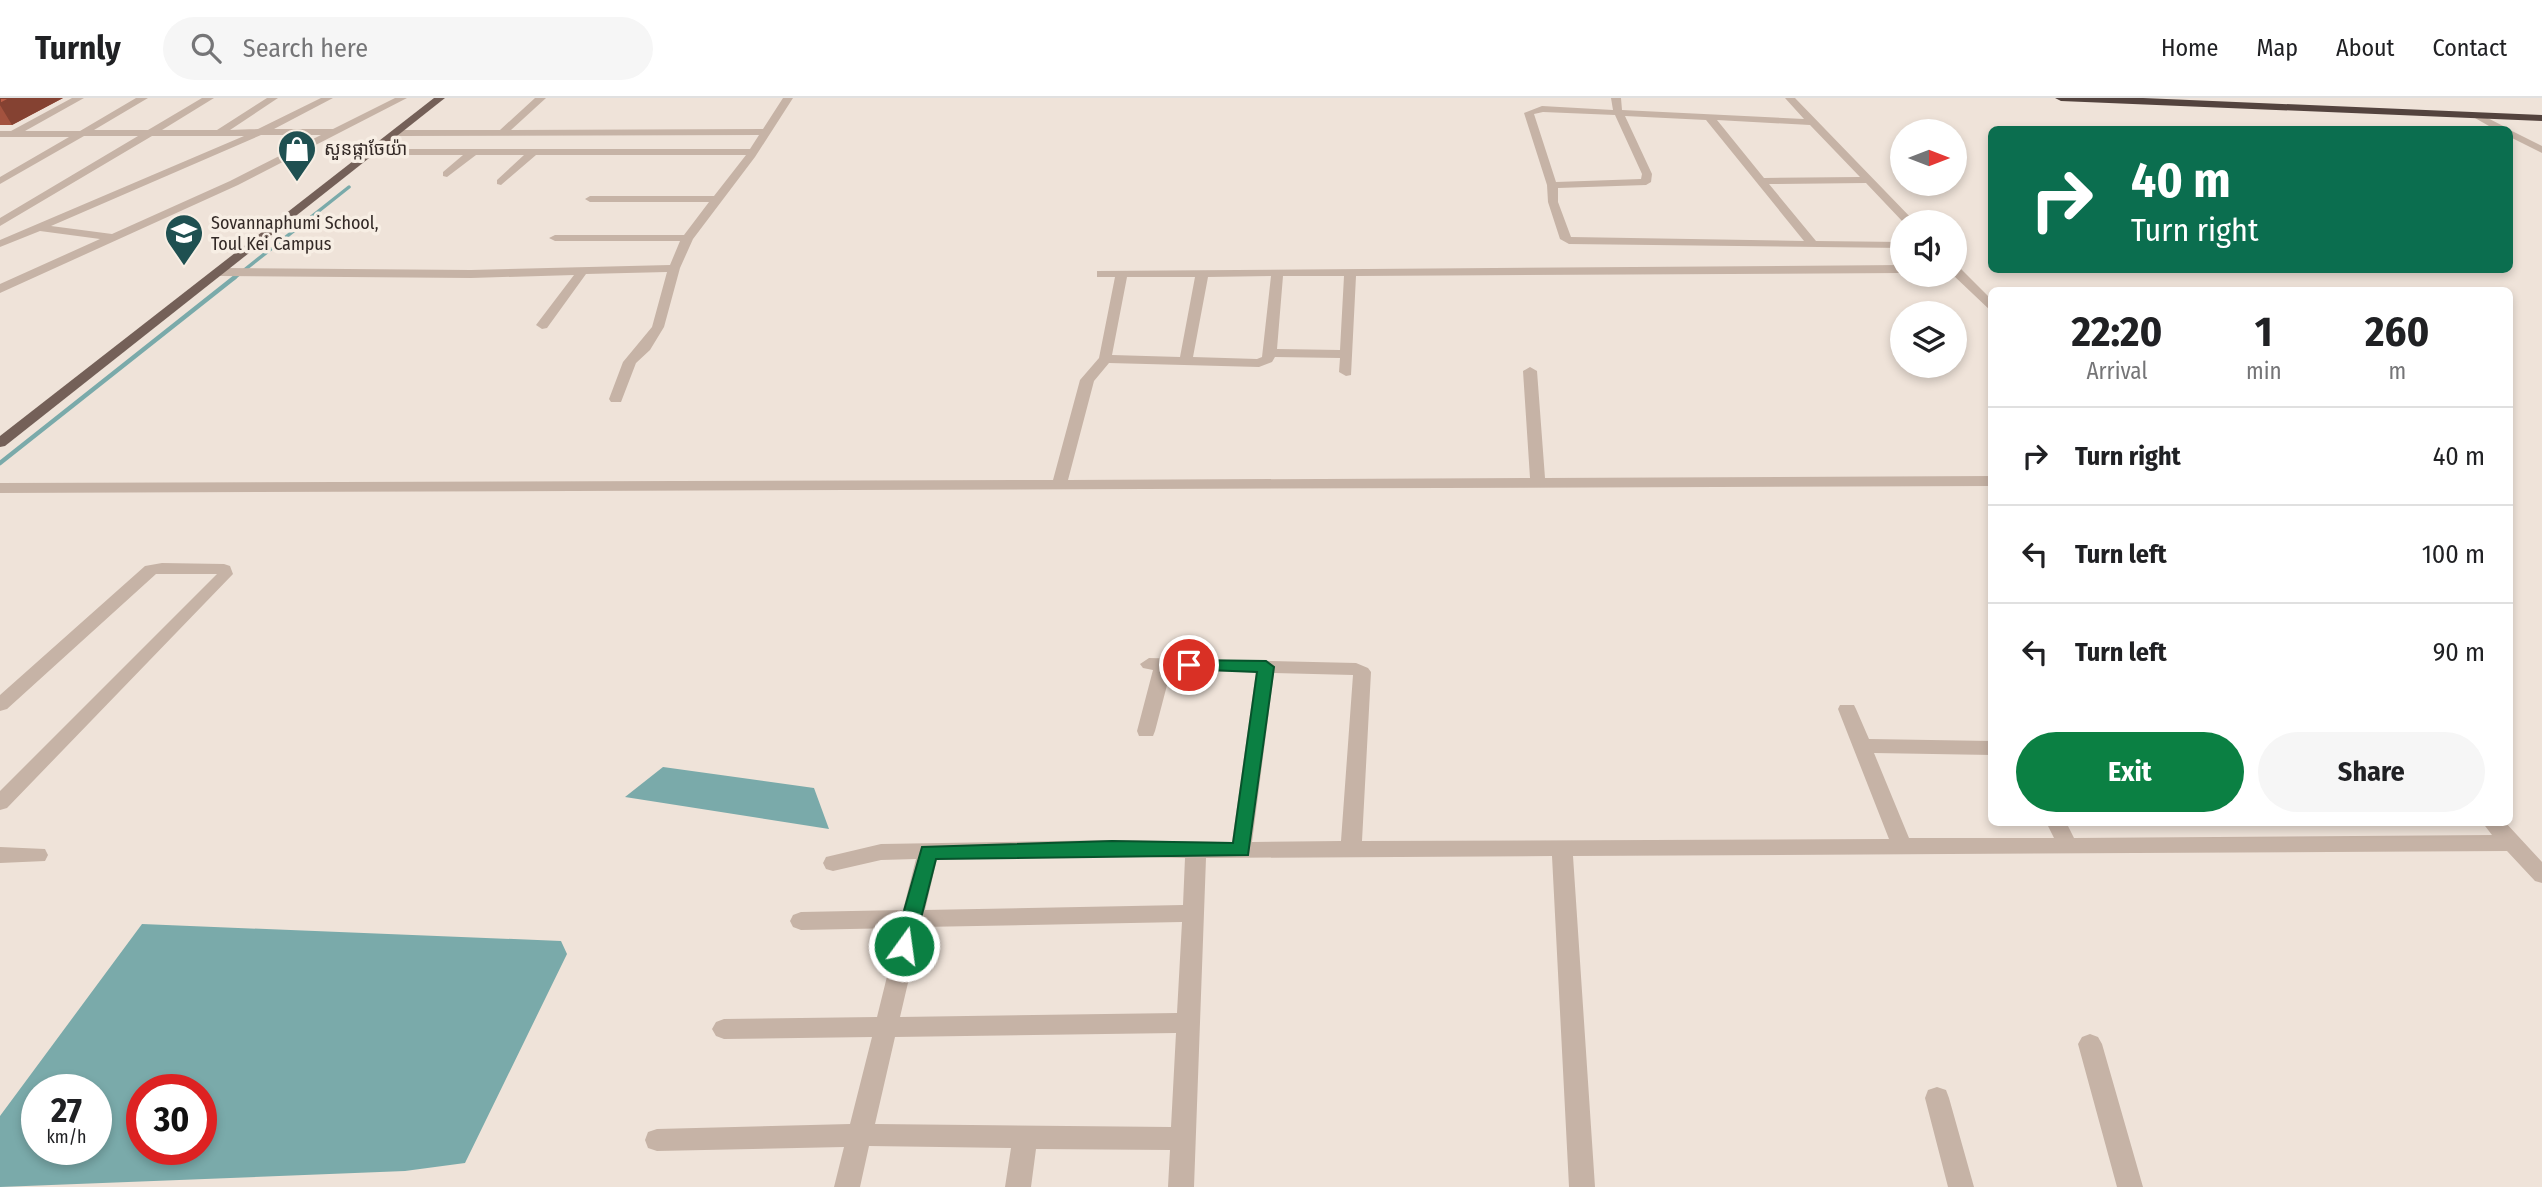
<!DOCTYPE html>
<html lang="en">
<head>
<meta charset="utf-8">
<style>
  body { margin:0; font-family:"Fira Sans Condensed","Noto Sans Khmer",sans-serif; background:#f6f6f6; color:#202124; height:100vh; display:flex; flex-direction:column; font-size:26px; white-space:nowrap }
  * { box-sizing:border-box; margin:0 }
  p { font-size:23px; color:#757577 }
  .icon { flex:none; width:38px; height:38px; fill:none; stroke:currentColor; stroke-width:2; stroke-linecap:round; stroke-linejoin:round }
  .map { position:relative; flex:1; overflow:hidden }
  .sheet { position:absolute; left:1988px; top:189px; width:525px; height:539px; display:flex; flex-direction:column; background:#fff; border-radius:10px; box-shadow:0 4px 10px #0003 }
  .sheet>* { flex:none }
  .banner { position:absolute; left:1988px; top:28px; width:525px; height:147px; border-radius:10px; box-shadow:0 4px 10px #0003; background:#0b6e4f; color:#fff; overflow:hidden }
  .needle { width:46px; rotate:90deg }
  .fabs { position:absolute; left:1890px; top:21px; display:grid; gap:14px }
  .fabs a { display:grid; place-items:center; width:77px; height:77px; border-radius:50%; background:#fff; box-shadow:0 4px 10px #0003; font-size:35px }
  .speed { position:absolute; left:21px; top:976px; display:flex; gap:14px; font-size:35px; font-weight:700; text-align:center }
  .speed>* { display:grid; place-content:center; width:91px; height:91px; border-radius:50%; background:#fff; box-shadow:0 4px 10px #0003; line-height:1 }
  .speed small { font-size:18px; font-weight:400 }
  .speed .limit { border:10px solid #d22; background:#fff; color:#111 }
  .pin { position:absolute; display:grid; place-items:center; width:60px; height:60px; color:#fff; margin:-30px; border:4px solid #fff; border-radius:50%; box-shadow:0 2px 7px #0007 }
  .me { position:absolute; width:77px; margin:-38px; rotate:14deg; stroke-linejoin:round; filter:drop-shadow(0 0 5px #0008) }
  .turn { display:flex; align-items:center; gap:24px; height:147px; padding:0 28px; font-size:32px }
  .turn .icon { width:91px; height:91px; stroke-width:2.5 }
  .turn b { display:block; font-size:49px; line-height:60px }
  .eta { display:flex; justify-content:space-evenly; align-items:center; height:119px; text-align:center }
  .eta b { font-size:42px; font-weight:700; line-height:49px }
  .primary-button { display:flex; gap:14px; margin-top:auto; padding:14px 28px }
  .primary-button a { flex:1; height:80px; border-radius:42px; background:#0b8043; color:#fff; font-size:28px; font-weight:700; line-height:80px; text-align:center }
  .primary-button a+a { background:#f6f6f6; color:#202124 }
  ul { padding:0; list-style:none }
  li { display:flex; align-items:center; gap:21px; height:98px; padding:0 28px; border-top:2px solid #e0e0e0 }
  li div { flex:1 }
  li b { display:block; font-size:26px }
  li em { font-style:normal }
  header { display:flex; align-items:center; gap:42px; box-sizing:border-box; height:98px; padding:0 35px; background:#fff; border-bottom:2px solid #e0e0e0 }
  header strong { font-size:33px }
  nav { display:flex; gap:38px; margin-inline-start:auto; font-size:24px }
  .search { width:490px; height:63px; background:#f6f6f6; display:flex; align-items:center; gap:18px; box-sizing:border-box; padding:0 24px; border-radius:38px; color:#757577; font-size:26px }
  .map>svg:first-child { display:block }
  .water { fill:#7aaaaa; fill-rule:evenodd }
  .lines { fill:none; stroke-linecap:round; stroke-linejoin:round }
  .stream-far1 { stroke:#7aaaaa; stroke-width:3.5 }
  .stream { stroke:#7aaaaa; stroke-width:4.5 }
  .minor { fill:#c6b3a6; fill-rule:evenodd }
  .major { fill:#746058; fill-rule:evenodd }
  .highway { fill:#53433e; fill-rule:evenodd }
  .wall { fill:#a3523e }
  .shaded-wall { fill:#854232 }
  .building { fill:#be5f48; stroke:#854232; stroke-width:2 }
  .route { fill:#0b8043; stroke:#07532c; stroke-width:2 }
  .labels { text-anchor:middle; dominant-baseline:central; stroke-width:7; stroke-linejoin:round; paint-order:stroke }
  .far-poi-label { font-size:18px; fill:#332926; stroke:#f7eee4; text-anchor:start }
</style>
</head>
<body>
<header>
<strong>Turnly</strong>
<div class="search"><svg class="icon" aria-label="search" viewBox="0 0 24 24"><circle cx="10" cy="10" r="6"/><path d="M15 15l6 6"/></svg>Search here</div>
<nav><a>Home</a><a>Map</a><a>About</a><a>Contact</a></nav>
</header>
<div class="map">
<svg width="2542" height="1089" viewBox="0 0 2542 1089">
  <rect width="100%" height="100%" fill="#efe3d9"/>
  <!-- water -->
  <path class="water" d="M 663,669 L 814,690 L 829,731 L 625,699 Z
    M 142,826 L 561,843 L 567,856 L 465,1065 L 405,1073 L 0,1089 L 0,1018 ZM 37,992 L 96,992 L 96,1052 L 37,1052 ZM 142,992 L 201,992 L 201,1052 L 142,1052 Z"/>
  <g class="lines">
    <!-- stream-far1 -->
    <path class="stream-far1" d="M 233,181 L 349,89"/>
    <!-- stream -->
    <path class="stream" d="M 0,365 L 235,179"/>
    <!-- minor -->
    <path class="minor" d="M 72,0 L 84,0 L 25,33 L 80,33 L 136,0 L 148,0 L 94,32 L 148,32 L 202,0 L 214,0 L 162,32 L 217,32 L 267,0 L 278,0 L 230,32 L 258,31 L 321,0 L 333,0 L 274,31 L 333,31 L 395,0 L 407,0 L 238,87 L 0,195 L 0,186 L 100,141 L 40,133 L 0,149 L 0,142 L 244,38 L 152,38 L 0,128 L 0,120 L 138,38 L 84,38 L 0,86 L 0,79 L 69,39 L 0,39 L 0,33 L 11,33 ZM 261,37 L 321,37 L 230,83 L 112,136 L 51,128 Z
      M 535,0 L 546,0 L 511,32 L 763,31 L 783,0 L 793,0 L 755,59 L 693,141 L 680,170 L 664,229 L 650,252 L 636,265 L 621,304 L 611,304 L 609,301 L 623,264 L 652,229 L 667,174 L 586,176 L 547,230 L 542,231 L 536,227 L 574,177 L 471,180 L 220,178 L 214,174 L 220,170 L 471,172 L 670,167 L 680,143 L 555,143 L 549,140 L 555,137 L 684,137 L 709,104 L 590,104 L 585,101 L 590,98 L 714,98 L 746,57 L 536,57 L 501,87 L 497,86 L 497,82 L 524,57 L 476,57 L 447,79 L 443,78 L 443,74 L 463,57 L 373,57 L 368,54 L 373,51 L 750,51 L 759,37 L 396,38 L 391,35 L 396,32 L 500,32 Z
      M 1611,0 L 1621,0 L 1622,12 L 1804,21 L 1785,0 L 1795,0 L 1915,124 L 1903,124 L 1866,85 L 1769,86 L 1816,143 L 1902,144 L 1902,150 L 1569,146 L 1560,141 L 1548,104 L 1547,87 L 1524,15 L 1542,8 L 1613,12 ZM 1543,14 L 1615,17 L 1642,76 L 1641,81 L 1556,84 L 1534,16 ZM 1625,18 L 1706,22 L 1804,143 L 1571,139 L 1558,104 L 1558,90 L 1646,87 L 1651,84 L 1652,76 ZM 1717,22 L 1810,27 L 1860,79 L 1764,80 Z
      M 2478,15 L 2507,30 L 2509,32 L 2496,32 L 2475,20 L 2473,18 Z
      M 2510,32 L 2542,48 L 2542,55 L 2510,39 Z
      M 1902,167 L 1902,175 L 1356,178 L 1351,277 L 1346,278 L 1339,274 L 1340,260 L 1275,259 L 1272,264 L 1259,269 L 1109,265 L 1094,283 L 1068,382 L 1530,380 L 1523,273 L 1530,269 L 1537,273 L 1545,380 L 1992,378 L 1992,388 L 0,395 L 0,385 L 1053,382 L 1080,282 L 1099,260 L 1115,179 L 1097,179 L 1097,173 ZM 1271,178 L 1262,259 L 1257,261 L 1193,259 L 1208,179 ZM 1283,178 L 1344,178 L 1340,252 L 1277,251 ZM 1127,179 L 1195,179 L 1180,259 L 1112,257 Z
      M 1955,168 L 1959,169 L 1992,202 L 1992,214 L 1953,177 Z
      M 162,465 L 224,466 L 230,468 L 233,476 L 7,710 L 0,712 L 0,693 L 217,476 L 156,476 L 7,611 L 0,613 L 0,597 L 145,468 Z
      M 1149,560 L 1356,565 L 1368,570 L 1371,574 L 1362,743 L 1889,741 L 1838,611 L 1840,607 L 1854,607 L 1856,611 L 1869,641 L 1992,643 L 1992,657 L 1874,655 L 1909,740 L 2054,740 L 2046,724 L 2066,724 L 2074,740 L 2492,737 L 2482,724 L 2505,724 L 2542,764 L 2542,785 L 2535,783 L 2507,753 L 1573,758 L 1595,1089 L 1569,1089 L 1552,758 L 1206,760 L 1194,1089 L 1168,1089 L 1170,1052 L 1036,1051 L 1031,1089 L 1005,1089 L 1011,1050 L 869,1048 L 860,1089 L 834,1089 L 844,1049 L 657,1053 L 648,1050 L 645,1042 L 648,1034 L 657,1031 L 850,1026 L 872,939 L 724,941 L 716,938 L 712,931 L 716,924 L 724,921 L 877,919 L 899,830 L 801,832 L 793,829 L 790,823 L 793,817 L 801,814 L 903,812 L 916,761 L 881,762 L 833,773 L 826,771 L 823,765 L 826,759 L 881,746 L 1112,742 L 1232,744 L 1256,574 L 1171,572 L 1155,633 L 1153,638 L 1139,638 L 1137,633 L 1153,572 L 1143,570 L 1140,566 ZM 1274,575 L 1353,577 L 1341,743 L 1252,744 ZM 1112,758 L 1185,760 L 1183,807 L 925,812 L 937,761 ZM 1182,824 L 1177,915 L 900,919 L 921,829 ZM 1176,935 L 1171,1029 L 875,1026 L 895,939 Z
      M 0,749 L 45,751 L 48,757 L 45,763 L 0,765 Z
      M 2090,936 L 2098,939 L 2102,946 L 2143,1089 L 2117,1089 L 2078,946 L 2082,939 Z
      M 1937,989 L 1946,992 L 1949,1000 L 1974,1089 L 1948,1089 L 1925,1000 L 1928,992 Z"/>
    <!-- major -->
    <path class="major" d="M 434,0 L 445,0 L 5,348 L 0,349 L 0,338 Z"/>
    <!-- highway -->
    <path class="highway" d="M 2055,0 L 2143,0 L 2542,17 L 2542,23 L 2061,3 Z"/>
  </g>
  <!-- wall -->
  <path class="wall" d="M 0,0 L 63,0 L 12,27 L 0,27 Z"/>
  <!-- shaded-wall -->
  <path class="shaded-wall" d="M 11,0 L 63,0 L 12,27 L 0,7 Z"/>
  <!-- building -->
  <path class="building" d="M 0,0 L 11,0 L 0,6 Z"/>
  <!-- route -->
  <path class="route" d="M 1189,562 L 1266,563 L 1274,569 L 1248,757 L 936,761 L 914,848 L 911,853 L 904,856 L 897,853 L 894,848 L 922,749 L 1112,743 L 1233,745 L 1257,574 L 1183,571 L 1181,567 Z"/>
  <!-- icons -->
  <defs>
    <symbol id="shop-pin" viewBox="-11 -11 22 30"><path d="M0 17L-7.5 6A9.5 9.5 0 1 1 7.5 6Z" fill="#1f5051" stroke="#f7eee4"/><path d="M-5-2.5h2.3a2.7 3.5 0 0 1 5.4 0H5L5.5 6h-11ZM-1.5-2.5h3a1.5 2.3 0 0 0-3 0Z" fill="#fff"/></symbol>
    <symbol id="university-pin" viewBox="-11 -11 22 30"><path d="M0 17L-7.5 6A9.5 9.5 0 1 1 7.5 6Z" fill="#1f5051" stroke="#f7eee4"/><path d="M0-5L7-2L0 1L-7-2ZM-4 1L0 2.5L4 1V4Q0 6-4 4Z" fill="#fff"/></symbol>
  </defs>
  <g fill-rule="evenodd">
    <use href="#shop-pin" x="275" y="29" width="44" height="60"/>
    <use href="#university-pin" x="162" y="113" width="44" height="60"/>
  </g>
  <g class="labels">
    <!-- far-poi labels -->
    <g class="far-poi-label">
      <text x="324" y="51">សួនផ្កាចែយ៉ា</text>
      <text x="211" y="125">Sovannaphumi School,<tspan x="211" dy="21">Toul Kei Campus</tspan></text>
    </g>
  </g>
</svg>
<div class="fabs">
<a><svg class="needle" viewBox="-14 -14 28 28"><path d="M0-13l5 13h-10z" fill="#e53935"/><path d="M0 13l5-13h-10z" fill="#757577"/></svg></a>
<a><svg class="icon" aria-label="sound" viewBox="0 0 24 24"><path d="M4 9h4l5-4v14l-5-4H4zM17 9q2 3 0 6"/></svg></a>
<a><svg class="icon" aria-label="layers" viewBox="0 0 24 24"><path d="M12 4l9 5-9 5-9-5zM3 14l9 5 9-5"/></svg></a>
</div>
<div class="speed"><div>27<small>km/h</small></div><div class="limit">30</div></div>
<div class="pin" style="left:1189px;top:567px;background:#d93025"><svg class="icon" aria-label="arrive" viewBox="0 0 24 24"><path d="M6 21V4h12l-3 4 3 4H6"/></svg></div>
<svg class="me" style="left:904px;top:848px" viewBox="-20 -20 40 40"><circle r="17" fill="#0b8043" stroke="#fff" stroke-width="3"/><path d="M0-11L8 9 0 5-8 9z" fill="#fff"/></svg>
<div class="banner">
<div class="turn"><svg class="icon" aria-label="right" viewBox="0 0 24 24"><path d="M7 20v-9h11M14 6l5 5-5 5"/></svg><div><b>40 m</b>Turn right</div></div>
</div>
<section class="sheet">
<div class="eta">
<div><b>22:20</b><p>Arrival</p></div>
<div><b>1</b><p>min</p></div>
<div><b>260</b><p>m</p></div>
</div>
<ul>
<li><svg class="icon" aria-label="right" viewBox="0 0 24 24"><path d="M7 20v-9h11M14 6l5 5-5 5"/></svg><div><b>Turn right</b></div><em>40 m</em></li>
<li><svg class="icon" aria-label="left" viewBox="0 0 24 24"><path d="M17 20v-9H6M10 6l-5 5 5 5"/></svg><div><b>Turn left</b></div><em>100 m</em></li>
<li><svg class="icon" aria-label="left" viewBox="0 0 24 24"><path d="M17 20v-9H6M10 6l-5 5 5 5"/></svg><div><b>Turn left</b></div><em>90 m</em></li>
</ul>
<div class="primary-button"><a>Exit</a><a>Share</a></div>
</section>
</div>
</body>
</html>
